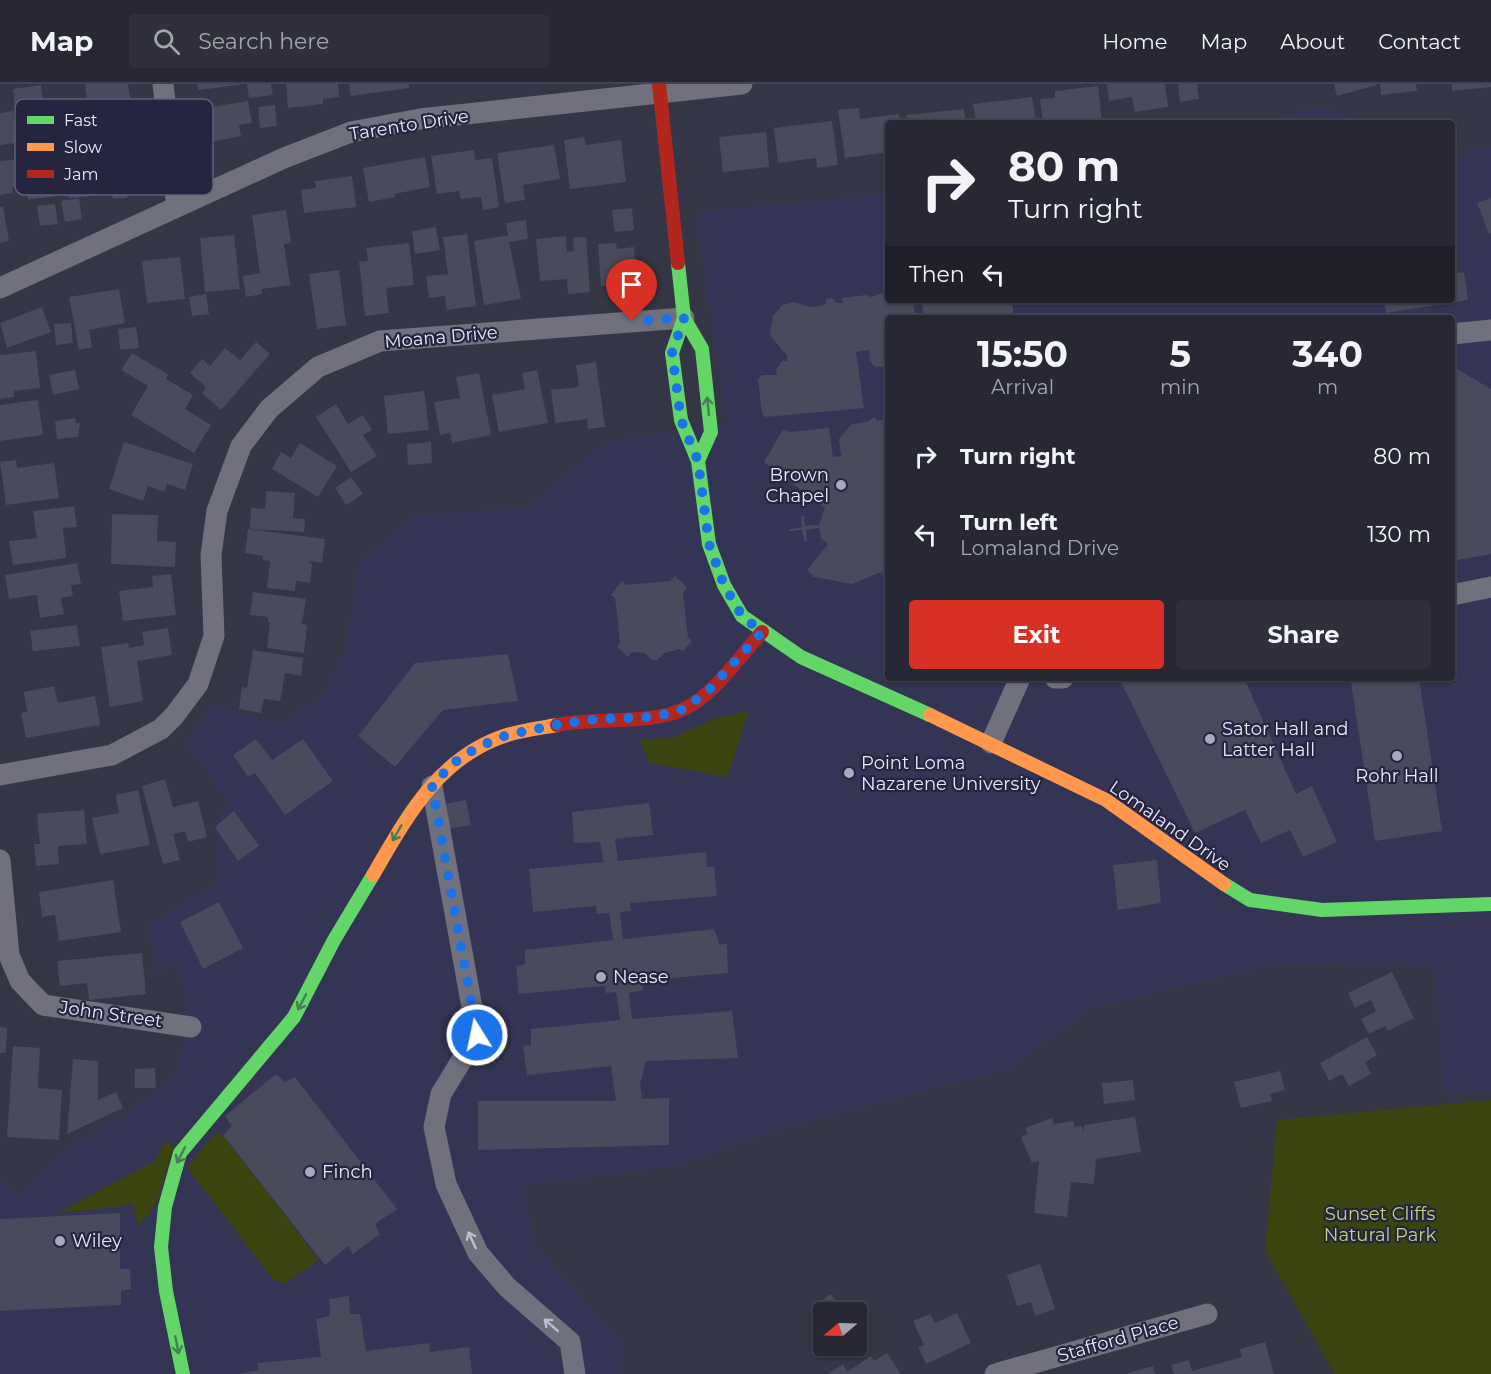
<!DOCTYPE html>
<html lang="en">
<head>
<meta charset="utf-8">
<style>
  body { margin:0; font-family:Montserrat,sans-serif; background:#2f303c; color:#f1f3f6; height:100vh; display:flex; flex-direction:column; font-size:22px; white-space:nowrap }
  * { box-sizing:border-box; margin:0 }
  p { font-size:20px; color:#a4a6ac }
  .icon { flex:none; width:33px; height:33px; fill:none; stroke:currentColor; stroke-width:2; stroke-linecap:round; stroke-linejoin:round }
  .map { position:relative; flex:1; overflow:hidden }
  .panel { position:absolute; left:885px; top:231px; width:570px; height:366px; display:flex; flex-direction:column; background:#272834; border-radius:6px; box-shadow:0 2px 4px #0004,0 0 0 2px #43444f }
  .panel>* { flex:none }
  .guide { position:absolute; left:885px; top:36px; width:570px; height:183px; border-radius:6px; box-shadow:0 2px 4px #0004,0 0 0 2px #43444f; background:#272834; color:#f1f3f6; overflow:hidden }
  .needle { width:39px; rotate:251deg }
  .tools { position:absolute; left:813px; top:1218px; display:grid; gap:12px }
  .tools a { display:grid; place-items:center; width:54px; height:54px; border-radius:6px; background:#272834; box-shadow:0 2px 4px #0004,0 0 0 2px #43444f; font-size:30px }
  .pin { position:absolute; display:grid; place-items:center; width:51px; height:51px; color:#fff; margin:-62px -26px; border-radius:50% 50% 50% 0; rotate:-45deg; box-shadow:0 0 6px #0007 }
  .pin .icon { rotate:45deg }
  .me { position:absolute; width:66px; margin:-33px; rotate:350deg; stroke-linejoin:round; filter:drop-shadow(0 0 4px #0008) }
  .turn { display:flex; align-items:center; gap:21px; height:126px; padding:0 24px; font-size:27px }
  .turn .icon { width:78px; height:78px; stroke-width:2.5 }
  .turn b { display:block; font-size:42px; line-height:51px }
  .then { display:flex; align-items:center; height:57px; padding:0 24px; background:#0003; gap:12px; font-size:22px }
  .eta { display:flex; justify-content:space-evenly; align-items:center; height:102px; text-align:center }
  .eta b { font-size:36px; font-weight:700; line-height:42px }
  .action { display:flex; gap:12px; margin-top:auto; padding:12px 24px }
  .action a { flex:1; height:69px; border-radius:6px; background:#d93025; color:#fff; font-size:24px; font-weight:700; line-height:69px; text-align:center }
  .action a+a { background:#2f303c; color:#f1f3f6 }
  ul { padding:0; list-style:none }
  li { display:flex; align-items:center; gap:18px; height:78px; padding:0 24px }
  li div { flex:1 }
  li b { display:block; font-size:22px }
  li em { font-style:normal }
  header { display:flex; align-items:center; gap:36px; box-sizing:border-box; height:84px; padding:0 30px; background:#272834; border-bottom:2px solid #43444f }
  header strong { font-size:28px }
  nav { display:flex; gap:33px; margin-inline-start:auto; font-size:21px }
  .search { width:420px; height:54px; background:#2f303c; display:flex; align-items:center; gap:15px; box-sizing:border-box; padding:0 21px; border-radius:6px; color:#a4a6ac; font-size:22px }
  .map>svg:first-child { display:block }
  .built { fill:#343454; fill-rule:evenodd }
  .green { fill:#3b440f }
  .building { fill:#494a5c }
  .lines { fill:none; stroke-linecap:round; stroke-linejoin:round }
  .street { stroke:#70717c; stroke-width:21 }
  .fast { stroke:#63d668; stroke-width:14 }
  .slow { stroke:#ff974d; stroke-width:14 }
  .jam { stroke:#b3261e; stroke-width:14 }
  .oneway { stroke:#447e54 }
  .oneway2 { stroke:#bdbecf }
  .route { stroke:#1a73e8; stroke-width:10; stroke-dasharray:0 18 }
  .poi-dot { fill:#a8a9bb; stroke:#252540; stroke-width:2 }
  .labels { text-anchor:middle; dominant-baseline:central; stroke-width:4.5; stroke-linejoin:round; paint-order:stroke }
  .street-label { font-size:18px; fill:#e7e8fb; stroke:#252540 }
  .poi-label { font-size:18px; fill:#e7e8fb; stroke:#252540; text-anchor:start }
  .park-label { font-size:18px; fill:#c2d578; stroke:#252540 }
  .key { fill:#252540; stroke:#5f6078; stroke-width:1.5 }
  .key-label { font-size:16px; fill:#e7e8fb }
</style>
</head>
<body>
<header>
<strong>Map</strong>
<div class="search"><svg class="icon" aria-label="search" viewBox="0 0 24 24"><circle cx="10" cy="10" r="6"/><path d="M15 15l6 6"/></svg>Search here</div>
<nav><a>Home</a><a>Map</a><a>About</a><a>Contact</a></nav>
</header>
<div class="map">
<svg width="1491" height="1290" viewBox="0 0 1491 1290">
  <rect width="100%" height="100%" fill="#343545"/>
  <!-- built -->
  <path class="built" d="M 1321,21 L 1367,39 L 1257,39 Z
    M 1491,63 L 1491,1007 L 1444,1012 L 1435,883 L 1282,879 L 1092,924 L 1006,986 L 790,1042 L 679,1082 L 524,1101 L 534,1160 L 624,1261 L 620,1290 L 0,1290 L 0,1096 L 20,1110 L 66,1065 L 123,1033 L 178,990 L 188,927 L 179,878 L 157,888 L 148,842 L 219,798 L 214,737 L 229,720 L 186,658 L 212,620 L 276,641 L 324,612 L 344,569 L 360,477 L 414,432 L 528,423 L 607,357 L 727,339 L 695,128 L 888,110 L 888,216 L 1452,216 L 1452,69 ZM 888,234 L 1452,234 L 1452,594 L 888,594 Z"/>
  <!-- green -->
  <path class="green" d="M 749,627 L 728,693 L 649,679 L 640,656 L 674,653 L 716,634 Z
    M 1491,1016 L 1491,1290 L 1335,1290 L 1265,1166 L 1277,1036 Z
    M 216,1049 L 223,1051 L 319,1176 L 284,1200 L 273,1195 L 187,1084 Z
    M 164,1059 L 174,1061 L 157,1118 L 139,1142 L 132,1119 L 116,1123 L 58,1129 L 155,1077 Z"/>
  <!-- building -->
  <path class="building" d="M 85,0 L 128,0 L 132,24 L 89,31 Z
    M 197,0 L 240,0 L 240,1 L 198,6 Z
    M 247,0 L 271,0 L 273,11 L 249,14 Z
    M 286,0 L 338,0 L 339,13 L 323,15 L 323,20 L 288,24 Z
    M 349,0 L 409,0 L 409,4 L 351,12 Z
    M 1107,0 L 1165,0 L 1168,23 L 1135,28 L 1132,13 L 1109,17 Z
    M 1178,0 L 1197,0 L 1199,15 L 1180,18 Z
    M 1334,0 L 1377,0 L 1377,1 L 1337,12 Z
    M 1380,0 L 1416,0 L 1417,7 L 1381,11 Z
    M 1452,0 L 1491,0 L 1491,3 L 1452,7 Z
    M 41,1 L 43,19 L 15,22 L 13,5 Z
    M 1098,2 L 1102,39 L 1087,39 L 1086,35 L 1043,39 L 1040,15 L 1055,14 L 1055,7 Z
    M 1032,13 L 1036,39 L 976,39 L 973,20 Z
    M 248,17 L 252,39 L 239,41 L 241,52 L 205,59 L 199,25 Z
    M 275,21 L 277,42 L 260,44 L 258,23 Z
    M 859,24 L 860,35 L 899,30 L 900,39 L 888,39 L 888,68 L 845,74 L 838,26 Z
    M 964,25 L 966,39 L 907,39 L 907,31 Z
    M 13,27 L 16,59 L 0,61 L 0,29 Z
    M 832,37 L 838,81 L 817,84 L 816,74 L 778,79 L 774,44 Z
    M 766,48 L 769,83 L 723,88 L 719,53 Z
    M 584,53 L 586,61 L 621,56 L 626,98 L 570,105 L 564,56 Z
    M 554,61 L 560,95 L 523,101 L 525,116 L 505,119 L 497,69 Z
    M 474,66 L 475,76 L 492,74 L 499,123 L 483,126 L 481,113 L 461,115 L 459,107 L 437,110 L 431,72 Z
    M 425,73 L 430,103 L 394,110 L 395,113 L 369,118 L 363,84 Z
    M 20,75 L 24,101 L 12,103 L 13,109 L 0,111 L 0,77 Z
    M 134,80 L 137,108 L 127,109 L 127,114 L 113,115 L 112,110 L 69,114 L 66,87 Z
    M 352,92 L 356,123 L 304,129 L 301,106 L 316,104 L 315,97 Z
    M 54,97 L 56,112 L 28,116 L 26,101 Z
    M 79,114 L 82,135 L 65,138 L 61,117 Z
    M 1491,114 L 1491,149 L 1489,150 L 1477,119 Z
    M 55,120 L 58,140 L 40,142 L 37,122 Z
    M 0,123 L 3,123 L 9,157 L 0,159 Z
    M 632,124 L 634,146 L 615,148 L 612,126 Z
    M 286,126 L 291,159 L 284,160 L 290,201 L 262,205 L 262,210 L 246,213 L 243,192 L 260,189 L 252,131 Z
    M 526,136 L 528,155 L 509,158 L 521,215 L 484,221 L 474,157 L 508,151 L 506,139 Z
    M 436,143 L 440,166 L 415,170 L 412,147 Z
    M 467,150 L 476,222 L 447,226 L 445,212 L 429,214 L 426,192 L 448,190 L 443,153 Z
    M 234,151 L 240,205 L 205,208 L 200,154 Z
    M 566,152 L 567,168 L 574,167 L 573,154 L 586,153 L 590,208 L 568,210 L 567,195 L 540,197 L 536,155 Z
    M 409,159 L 414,201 L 386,204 L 389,229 L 365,232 L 359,178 L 368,177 L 366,164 Z
    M 616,159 L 617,165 L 634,163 L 637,200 L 601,202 L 598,160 Z
    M 180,173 L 185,215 L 147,219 L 142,177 Z
    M 339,186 L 346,241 L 317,245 L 309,190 Z
    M 1464,188 L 1468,216 L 1386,229 L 1384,216 L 1452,216 L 1452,190 Z
    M 119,205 L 125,239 L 89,246 L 92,263 L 79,266 L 69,213 Z
    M 888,207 L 888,216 L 913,216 L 915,234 L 888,234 L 888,282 L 875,283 L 870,277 L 869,266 L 856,268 L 864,324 L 766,333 L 762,330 L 758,296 L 762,291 L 777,291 L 776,286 L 782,277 L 787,277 L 787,272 L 770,251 L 773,232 L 782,221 L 794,218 L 810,223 L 825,221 L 826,215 L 832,214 L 836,219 L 843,219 L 841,214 L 866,211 L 871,213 Z
    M 206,210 L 209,230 L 192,232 L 189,213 Z
    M 922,216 L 1012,216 L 1014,234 L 923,234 Z
    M 42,223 L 51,248 L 7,264 L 0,239 Z
    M 71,239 L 73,259 L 56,261 L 54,240 Z
    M 136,243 L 139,264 L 120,266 L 118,245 Z
    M 256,258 L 270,270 L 221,326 L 202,309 L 206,303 L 190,289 L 202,275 L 210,282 L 225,264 L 240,276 Z
    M 36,267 L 40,304 L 14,307 L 14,313 L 0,315 L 0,271 Z
    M 132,269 L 168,290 L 166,295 L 193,311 L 185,325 L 211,341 L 194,369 L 131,331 L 148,302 L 121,286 Z
    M 596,278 L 605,343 L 588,345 L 587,335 L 555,339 L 551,306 L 579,303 L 576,281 Z
    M 1455,284 L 1491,305 L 1491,470 L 1452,477 L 1452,288 Z
    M 75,286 L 79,305 L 53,311 L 49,291 Z
    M 537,286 L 548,339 L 499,348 L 492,311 L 525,305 L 522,289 Z
    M 479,289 L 491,351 L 452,359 L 450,349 L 440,351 L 434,318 L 460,314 L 456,293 Z
    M 424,307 L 429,346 L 388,350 L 384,312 Z
    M 38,316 L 43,351 L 0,357 L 0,321 Z
    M 336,320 L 348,340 L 363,331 L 372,346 L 363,351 L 377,372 L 351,388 L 316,333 Z
    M 875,333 L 877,337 L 888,335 L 888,494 L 881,488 L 852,500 L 814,493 L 807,486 L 828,460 L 821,454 L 819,444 L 806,446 L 807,457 L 804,457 L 802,446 L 790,447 L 790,445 L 802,443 L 801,432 L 804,432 L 805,442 L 819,441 L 825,424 L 764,378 L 782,347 L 786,346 L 790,348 L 829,344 L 833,373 L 841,372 L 839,355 L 852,340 L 867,338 Z
    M 75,334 L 76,339 L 80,339 L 78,353 L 57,355 L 55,337 Z
    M 124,358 L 193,380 L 185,406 L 167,400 L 164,408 L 148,402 L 143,417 L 109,405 Z
    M 431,358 L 432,379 L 408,381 L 407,360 Z
    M 300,359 L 337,382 L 318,413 L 272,385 L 281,368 L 291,374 Z
    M 16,376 L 17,384 L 54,379 L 59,414 L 6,421 L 0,378 Z
    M 351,393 L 363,410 L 346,421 L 335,404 Z
    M 266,407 L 295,409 L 293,434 L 305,435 L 304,448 L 250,445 L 251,424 L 265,425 Z
    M 74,422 L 77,443 L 63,444 L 66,474 L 13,481 L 9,457 L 37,454 L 33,427 Z
    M 112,430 L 158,431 L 157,457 L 176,458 L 175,483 L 111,480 Z
    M 248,445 L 325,455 L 322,479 L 309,477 L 312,480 L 310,499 L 296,497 L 295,507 L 267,504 L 270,477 L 263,476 L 263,472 L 245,469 Z
    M 77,479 L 81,500 L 71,501 L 73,512 L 61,514 L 64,530 L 40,534 L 37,511 L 9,515 L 5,491 Z
    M 171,490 L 176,531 L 123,537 L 119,507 L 153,503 L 152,492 Z
    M 675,492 L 687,503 L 683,509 L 688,553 L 692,557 L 683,567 L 679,565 L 665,569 L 657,576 L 651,576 L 645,569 L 632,568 L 628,573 L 617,563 L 620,559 L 615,514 L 611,511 L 622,497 L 626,501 L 670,497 Z
    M 253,508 L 306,515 L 302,540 L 307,541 L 304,569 L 267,564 L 270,538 L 268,538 L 268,533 L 250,531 Z
    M 77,541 L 80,562 L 33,567 L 30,547 Z
    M 168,544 L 172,571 L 137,577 L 143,617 L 110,623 L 101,563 L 128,559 L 129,564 L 144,561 L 142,548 Z
    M 253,566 L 303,574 L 301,592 L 285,589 L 280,617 L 264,615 L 261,629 L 239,625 L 242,603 L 247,604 Z
    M 508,570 L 518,617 L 443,626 L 395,683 L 358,652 L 415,579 Z
    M 1142,594 L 1244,594 L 1296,710 L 1312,702 L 1337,758 L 1303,773 L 1290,746 L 1261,759 L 1245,726 L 1195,749 L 1121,598 Z
    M 1374,594 L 1419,594 L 1442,747 L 1375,757 L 1351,598 Z
    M 54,602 L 58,619 L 95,612 L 100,641 L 26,654 L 21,629 L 27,628 L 24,608 Z
    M 256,655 L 272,676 L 303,655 L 333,697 L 285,731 L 255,689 L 248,693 L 233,671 Z
    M 165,695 L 173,723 L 198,717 L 207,753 L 188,758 L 185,747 L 173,750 L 180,776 L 163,780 L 142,702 Z
    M 138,706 L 150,761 L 100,770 L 92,734 L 119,729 L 116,711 Z
    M 466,716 L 471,741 L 448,745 L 444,720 Z
    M 649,719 L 653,751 L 615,755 L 618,777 L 706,768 L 707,783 L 714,783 L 717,812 L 630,819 L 631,827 L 620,828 L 623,855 L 714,845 L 720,861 L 727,859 L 728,889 L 641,897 L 643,906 L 629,909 L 632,935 L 732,927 L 738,974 L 646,977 L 640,1000 L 642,1015 L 669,1014 L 669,1061 L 478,1066 L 478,1017 L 616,1017 L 611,982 L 527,991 L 523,962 L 531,961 L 531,945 L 620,936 L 616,908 L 606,909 L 605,902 L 519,910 L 516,882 L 525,880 L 525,866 L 613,856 L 609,829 L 597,830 L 596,822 L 533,828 L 529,785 L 603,778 L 600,758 L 574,759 L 572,728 Z
    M 84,726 L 87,760 L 58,762 L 59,780 L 36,782 L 34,760 L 40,760 L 37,730 Z
    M 234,727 L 259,762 L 238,777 L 215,743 Z
    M 1157,776 L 1161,819 L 1118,826 L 1113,781 Z
    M 113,796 L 121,848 L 59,857 L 55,831 L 42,833 L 39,808 Z
    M 219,818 L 243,864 L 203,885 L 180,838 Z
    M 142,869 L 146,910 L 89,916 L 87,899 L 60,902 L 57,877 Z
    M 1392,888 L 1414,934 L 1388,947 L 1385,942 L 1369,950 L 1361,935 L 1376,927 L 1371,916 L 1355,924 L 1348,909 Z
    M 0,943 L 7,944 L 6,969 L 0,969 Z
    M 1367,953 L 1377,971 L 1365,978 L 1371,990 L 1349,1002 L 1342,990 L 1329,997 L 1320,979 Z
    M 13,962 L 40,964 L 38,1004 L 62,1006 L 59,1056 L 7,1053 Z
    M 73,975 L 98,977 L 98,1016 L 116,1008 L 123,1024 L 67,1050 Z
    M 155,984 L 156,1004 L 135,1004 L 135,985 Z
    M 1280,987 L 1285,1006 L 1270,1010 L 1272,1017 L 1241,1024 L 1234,998 Z
    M 276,990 L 285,998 L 295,993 L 397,1125 L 375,1140 L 380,1150 L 353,1170 L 348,1162 L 325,1181 L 223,1051 L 232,1042 L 225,1032 Z
    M 1133,996 L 1135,1016 L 1104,1020 L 1102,999 Z
    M 1135,1033 L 1141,1068 L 1096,1075 L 1094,1100 L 1071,1098 L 1067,1133 L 1034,1129 L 1039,1077 L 1032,1079 L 1021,1053 L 1028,1050 L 1025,1044 L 1052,1034 L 1054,1040 L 1073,1037 L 1075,1043 L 1082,1042 L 1083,1048 L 1084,1041 Z
    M 120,1129 L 120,1185 L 130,1185 L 131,1205 L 121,1207 L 121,1221 L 0,1227 L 0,1135 Z
    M 1040,1180 L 1055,1225 L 1035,1232 L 1031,1218 L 1017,1222 L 1007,1191 Z
    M 831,1210 L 844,1228 L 824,1228 L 824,1242 L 811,1224 Z
    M 349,1212 L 350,1230 L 360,1230 L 366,1267 L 429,1259 L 430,1268 L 469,1263 L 472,1290 L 240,1290 L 258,1286 L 258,1279 L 321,1273 L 316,1235 L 330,1232 L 329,1215 Z
    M 957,1229 L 971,1259 L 926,1280 L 918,1263 L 924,1261 L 913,1237 L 930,1230 L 935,1239 Z
    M 1265,1258 L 1274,1290 L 1174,1290 L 1171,1281 L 1189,1276 L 1192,1287 L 1242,1273 L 1240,1265 Z
    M 887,1269 L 901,1290 L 828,1290 L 843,1280 L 847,1288 L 871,1272 L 874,1277 Z
    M 1153,1282 L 1155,1290 L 1128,1290 L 1128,1289 Z"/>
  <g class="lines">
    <!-- street -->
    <path class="street" d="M 163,0 L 177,123
      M 0,204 L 284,74 L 351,48 L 420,35 L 742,0
      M 1452,250 L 1491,246
      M 1452,511 L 1491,503
      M 1055,594 L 1063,594
      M 991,659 L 1020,594
      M 0,691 L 112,671 L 161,645 L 174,632 L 198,600 L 214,552 L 211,471 L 217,427 L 241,362 L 269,325 L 318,283 L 380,257 L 684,234
      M 432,702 L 477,951 L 441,1010 L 434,1043 L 446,1100 L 478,1169 L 507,1203 L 570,1258 L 575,1290
      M 0,776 L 9,871 L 20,897 L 43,921 L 191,943
      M 995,1290 L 1207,1230"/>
    <!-- fast -->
    <path class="fast" d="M 678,179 L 684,234 L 702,265 L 711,348 L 698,377
      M 684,234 L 672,269 L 681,336 L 698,377 L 709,460 L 724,501 L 742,532 L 801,573 L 930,631
      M 1224,800 L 1250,816 L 1322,826 L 1491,820
      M 183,1290 L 166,1207 L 161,1163 L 165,1123 L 180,1069 L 294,933 L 334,856 L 373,791"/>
    <!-- slow -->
    <path class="slow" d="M 930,631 L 1106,716 L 1224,800
      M 373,791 C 407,733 438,673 507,651 C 523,646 540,644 557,641"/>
    <!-- jam -->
    <path class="jam" d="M 659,0 L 678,179
      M 557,641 C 594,633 651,641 684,625 C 715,610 739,573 762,548"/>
  </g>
  <!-- one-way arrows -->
  <defs><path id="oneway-shaft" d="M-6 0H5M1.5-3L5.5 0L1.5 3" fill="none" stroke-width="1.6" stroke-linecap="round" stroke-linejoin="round" transform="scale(1.5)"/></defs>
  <g class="oneway">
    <use href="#oneway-shaft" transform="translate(708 322) rotate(-96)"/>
    <use href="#oneway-shaft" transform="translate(397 749) rotate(120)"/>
    <use href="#oneway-shaft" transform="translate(302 918) rotate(118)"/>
    <use href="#oneway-shaft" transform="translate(181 1071) rotate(117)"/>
    <use href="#oneway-shaft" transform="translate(177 1261) rotate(79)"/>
  </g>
  <g class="oneway2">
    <use href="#oneway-shaft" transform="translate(472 1156) rotate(-115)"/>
    <use href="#oneway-shaft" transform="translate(551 1241) rotate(-139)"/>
  </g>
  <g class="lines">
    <!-- route -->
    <path class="route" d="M 477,951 L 432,702 L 452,680 L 478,663 L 507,651 L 561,640 L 597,635 L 654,633 L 684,625 L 709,606 L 762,548 L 742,532 L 724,501 L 709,460 L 698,377 L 681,336 L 672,269 L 684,234 L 632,237"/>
  </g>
  <!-- markers -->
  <g class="poi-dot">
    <circle cx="841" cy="401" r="6"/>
    <circle cx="1210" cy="655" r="6"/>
    <circle cx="1397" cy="672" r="6"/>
    <circle cx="849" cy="689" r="6"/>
    <circle cx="601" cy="893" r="6"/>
    <circle cx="310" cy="1088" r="6"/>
    <circle cx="60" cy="1157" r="6"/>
  </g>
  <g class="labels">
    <!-- street labels -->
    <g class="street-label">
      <text transform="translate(409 41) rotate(-9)">Tarento Drive</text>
      <text transform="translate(441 253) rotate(-5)">Moana Drive</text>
      <text transform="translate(1170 742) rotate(35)">Lomaland Drive</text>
      <text transform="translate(111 930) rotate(8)">John Street</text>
      <text transform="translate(1118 1255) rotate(-16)">Stafford Place</text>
    </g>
    <!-- poi labels -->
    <g class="poi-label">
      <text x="829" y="391" text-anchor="end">Brown<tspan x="829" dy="21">Chapel</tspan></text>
      <text x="1222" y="645">Sator Hall and<tspan x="1222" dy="21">Latter Hall</tspan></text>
      <text x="861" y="679">Point Loma<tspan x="861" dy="21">Nazarene University</tspan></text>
      <text x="1397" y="692" text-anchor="middle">Rohr Hall</text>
      <text x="613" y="893">Nease</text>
      <text x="322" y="1088">Finch</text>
      <text x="72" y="1157">Wiley</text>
    </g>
    <!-- park labels -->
    <g class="park-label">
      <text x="1380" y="1130">Sunset Cliffs<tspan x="1380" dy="21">Natural Park</tspan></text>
    </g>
  </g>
  <!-- legend -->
  <rect x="15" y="15" width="198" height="96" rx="9" class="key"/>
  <rect x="27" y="32" width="27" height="8" fill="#63d668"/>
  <rect x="27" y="59" width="27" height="8" fill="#ff974d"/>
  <rect x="27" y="86" width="27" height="8" fill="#b3261e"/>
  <g class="key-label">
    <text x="64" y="42">Fast</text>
    <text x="64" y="69">Slow</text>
    <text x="64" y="96">Jam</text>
  </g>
</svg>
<div class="tools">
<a><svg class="needle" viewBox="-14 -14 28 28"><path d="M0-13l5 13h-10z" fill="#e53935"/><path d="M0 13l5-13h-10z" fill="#a4a6ac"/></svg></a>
</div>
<div class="pin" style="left:632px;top:237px;background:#d93025"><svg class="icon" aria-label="arrive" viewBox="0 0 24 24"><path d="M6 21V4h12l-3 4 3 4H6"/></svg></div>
<svg class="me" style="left:477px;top:951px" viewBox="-20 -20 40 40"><circle r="17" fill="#1a73e8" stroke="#fff" stroke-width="3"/><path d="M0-11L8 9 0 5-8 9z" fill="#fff"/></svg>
<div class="guide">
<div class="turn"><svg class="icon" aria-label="right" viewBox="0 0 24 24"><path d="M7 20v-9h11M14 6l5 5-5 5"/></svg><div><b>80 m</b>Turn right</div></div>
<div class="then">Then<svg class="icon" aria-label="left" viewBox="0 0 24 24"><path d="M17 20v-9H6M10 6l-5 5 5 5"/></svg></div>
</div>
<section class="panel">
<div class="eta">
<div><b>15:50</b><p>Arrival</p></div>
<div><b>5</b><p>min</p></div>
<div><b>340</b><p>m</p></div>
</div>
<ul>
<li><svg class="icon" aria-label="right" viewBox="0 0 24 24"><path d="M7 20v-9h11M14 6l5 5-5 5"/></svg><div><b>Turn right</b></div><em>80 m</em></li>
<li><svg class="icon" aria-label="left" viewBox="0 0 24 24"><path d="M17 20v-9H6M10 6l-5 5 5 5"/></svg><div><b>Turn left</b><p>Lomaland Drive</p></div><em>130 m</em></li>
</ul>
<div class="action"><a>Exit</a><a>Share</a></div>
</section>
</div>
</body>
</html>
